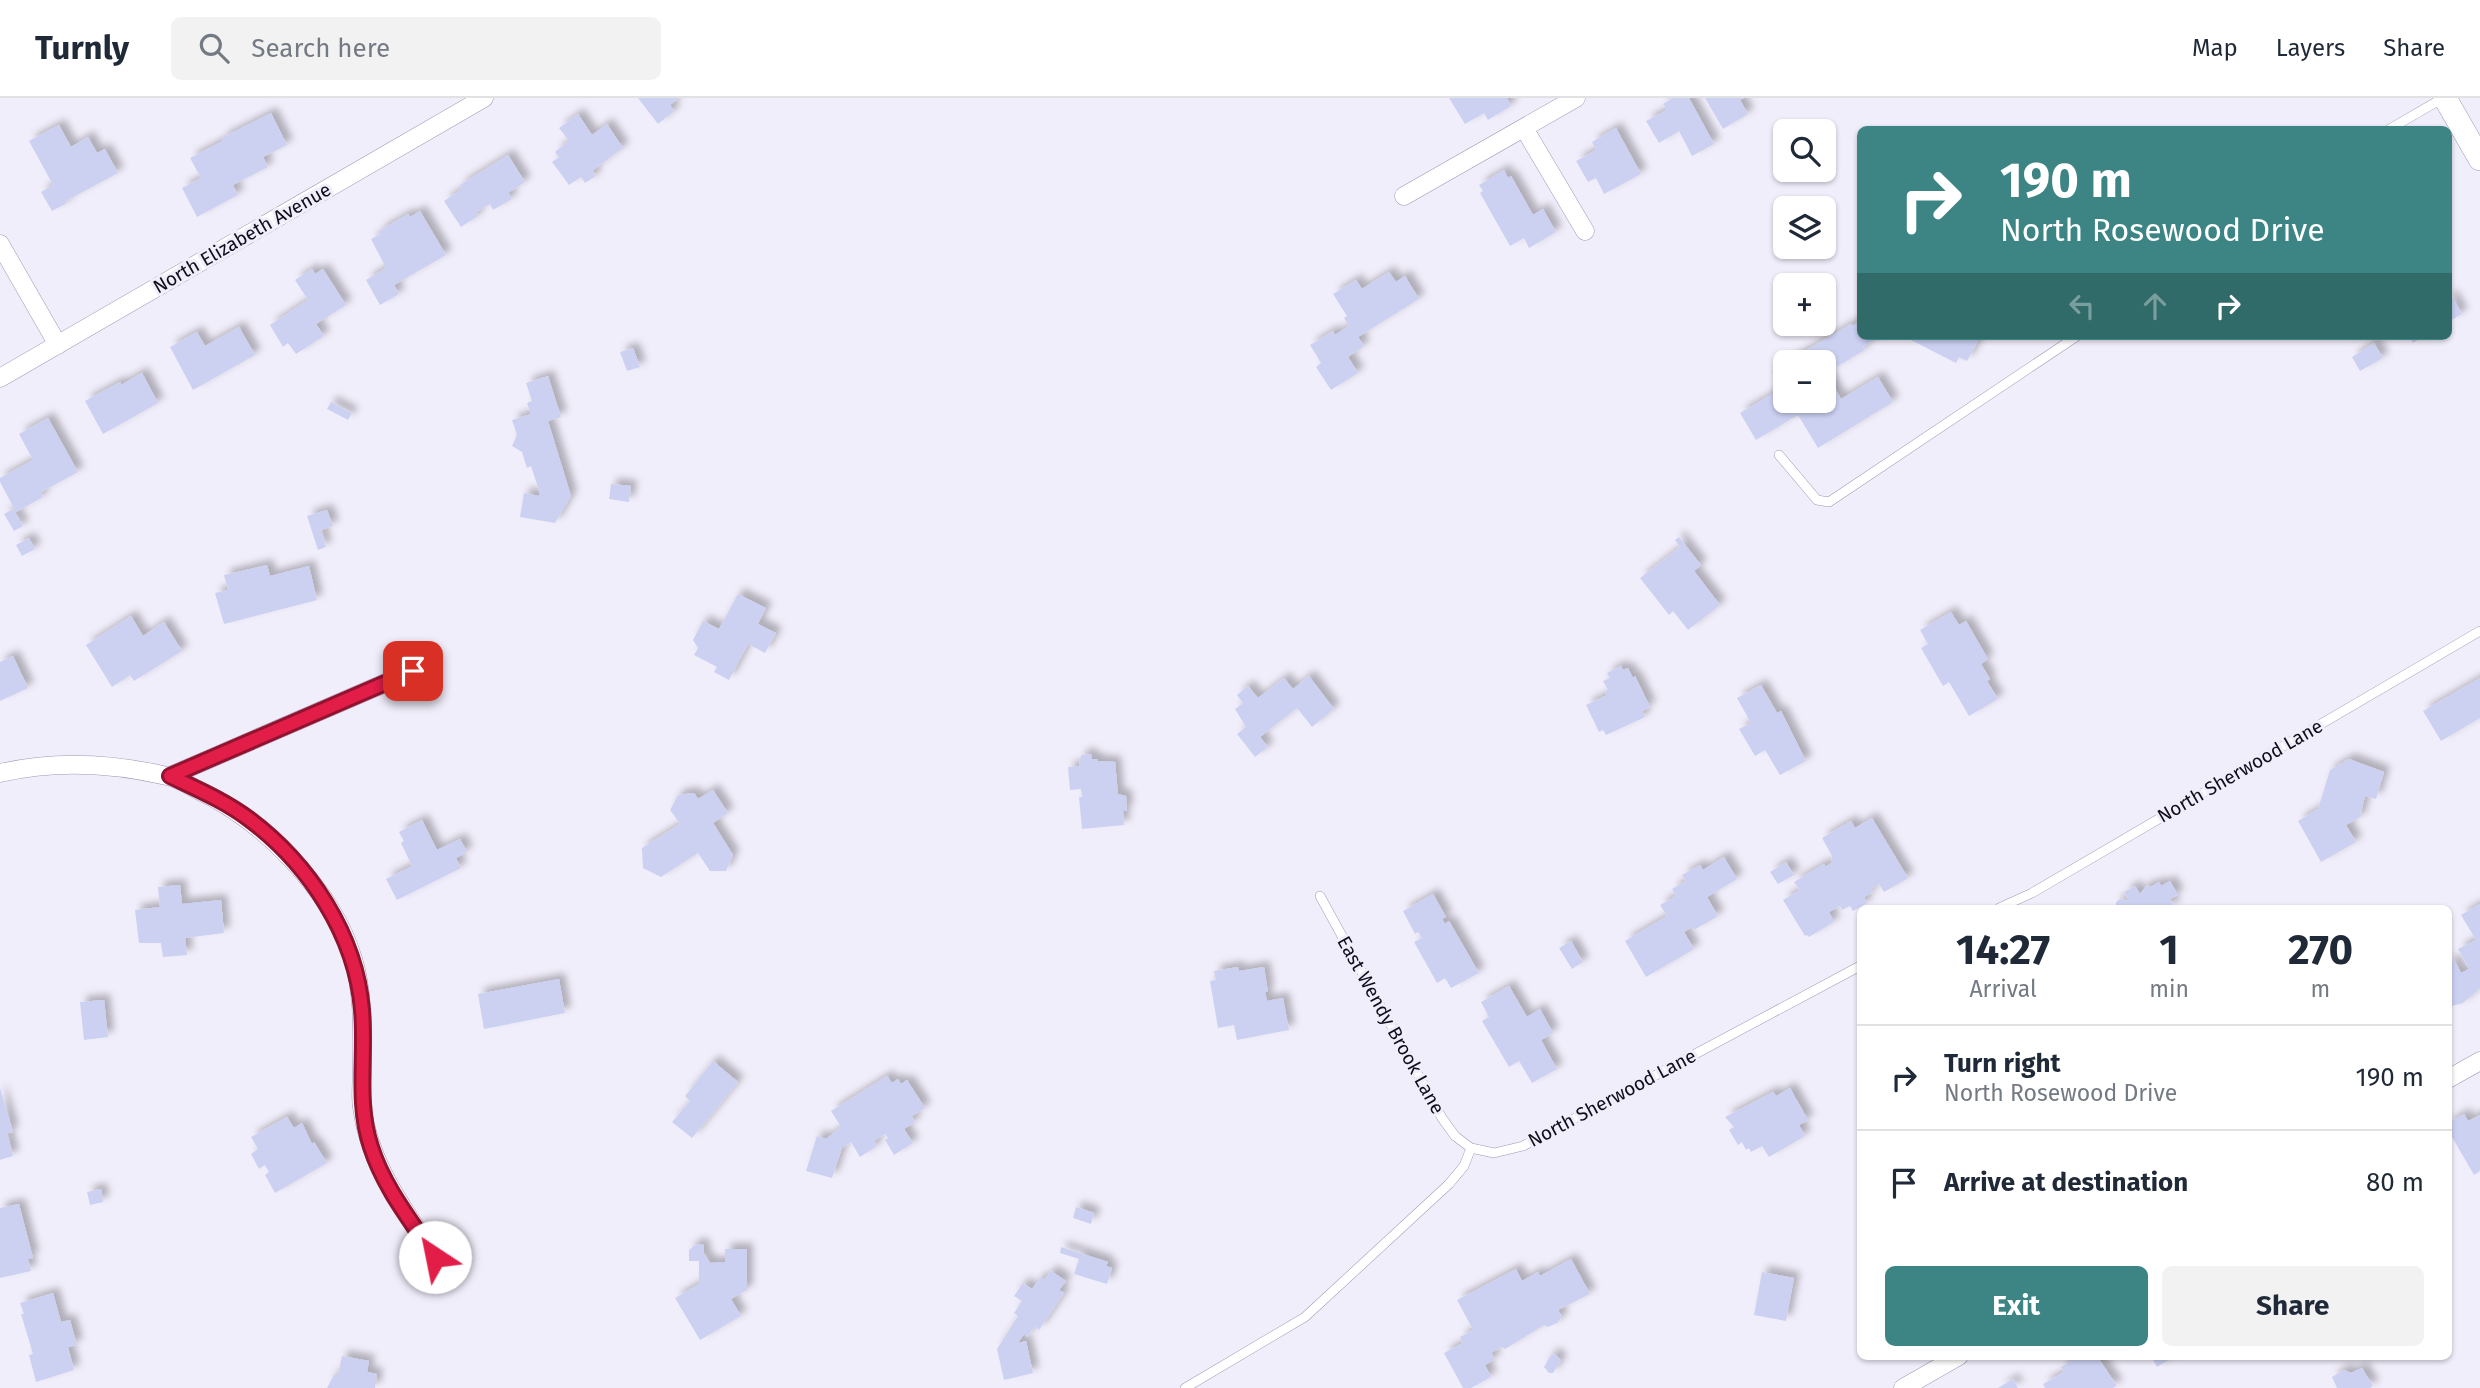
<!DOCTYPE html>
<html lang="en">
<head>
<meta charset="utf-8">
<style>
  body { margin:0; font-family:"Fira Sans",sans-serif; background:#f2f2f3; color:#1f2937; height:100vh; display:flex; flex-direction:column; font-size:26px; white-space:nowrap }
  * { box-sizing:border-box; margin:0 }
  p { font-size:23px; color:#747a83 }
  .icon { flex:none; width:38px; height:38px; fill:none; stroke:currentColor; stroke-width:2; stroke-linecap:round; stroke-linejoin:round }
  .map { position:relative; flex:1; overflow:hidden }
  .drawer { position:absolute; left:1857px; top:807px; width:595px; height:455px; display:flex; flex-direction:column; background:#fff; border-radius:10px; box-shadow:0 2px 5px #0004 }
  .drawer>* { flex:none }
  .hud { position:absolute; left:1857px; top:28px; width:595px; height:214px; border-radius:10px; box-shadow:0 2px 5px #0004; background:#3c8584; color:#fff; overflow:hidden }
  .tools { position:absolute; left:1773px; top:21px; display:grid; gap:14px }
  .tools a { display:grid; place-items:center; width:63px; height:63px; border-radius:10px; background:#fff; box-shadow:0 2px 5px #0004; font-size:35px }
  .pin { position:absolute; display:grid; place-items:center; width:60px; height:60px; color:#fff; margin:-30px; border-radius:14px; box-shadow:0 4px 10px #0006 }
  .me { position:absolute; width:77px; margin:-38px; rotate:326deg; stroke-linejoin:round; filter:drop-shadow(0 0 5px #0008) }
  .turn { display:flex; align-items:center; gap:24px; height:147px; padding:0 28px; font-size:32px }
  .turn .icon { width:91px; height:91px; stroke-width:2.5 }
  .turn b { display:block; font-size:49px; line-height:60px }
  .lanes { display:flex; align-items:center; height:66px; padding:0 28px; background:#0003; justify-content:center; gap:35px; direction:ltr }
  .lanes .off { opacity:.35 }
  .eta { display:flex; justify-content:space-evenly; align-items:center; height:119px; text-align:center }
  .eta b { font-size:42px; font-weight:700; line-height:49px }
  .cta { display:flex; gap:14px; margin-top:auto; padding:14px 28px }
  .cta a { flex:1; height:80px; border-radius:10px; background:#3c8584; color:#fff; font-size:28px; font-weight:700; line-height:80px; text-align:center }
  .cta a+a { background:#f2f2f3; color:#1f2937 }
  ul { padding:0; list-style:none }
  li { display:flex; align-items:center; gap:21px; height:105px; padding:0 28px; border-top:2px solid #e0e1e3 }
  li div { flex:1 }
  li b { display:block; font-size:26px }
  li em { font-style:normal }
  header { display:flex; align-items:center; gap:42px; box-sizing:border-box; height:98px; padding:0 35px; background:#fff; border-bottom:2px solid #e0e1e3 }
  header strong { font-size:33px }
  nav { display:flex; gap:38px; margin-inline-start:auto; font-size:24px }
  .search { width:490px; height:63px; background:#f2f2f3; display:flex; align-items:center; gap:18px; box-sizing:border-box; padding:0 24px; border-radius:10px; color:#747a83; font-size:26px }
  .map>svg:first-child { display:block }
  .building { fill:#ccd1f2; filter:url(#shadow) }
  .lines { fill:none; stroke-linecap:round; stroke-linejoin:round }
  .service-casing { stroke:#a097b6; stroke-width:10 }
  .minor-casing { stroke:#a097b6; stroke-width:19 }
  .tertiary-casing { stroke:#a097b6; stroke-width:24 }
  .service { stroke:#fff; stroke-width:9 }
  .minor { stroke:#fff; stroke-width:18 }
  .tertiary { stroke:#fff; stroke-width:23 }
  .route-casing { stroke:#92132f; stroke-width:18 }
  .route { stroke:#e11d48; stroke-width:12 }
  .labels { text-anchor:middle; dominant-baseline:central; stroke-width:6; stroke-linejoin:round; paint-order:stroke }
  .street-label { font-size:19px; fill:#100d18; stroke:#f1eefb }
</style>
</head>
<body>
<header>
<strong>Turnly</strong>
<div class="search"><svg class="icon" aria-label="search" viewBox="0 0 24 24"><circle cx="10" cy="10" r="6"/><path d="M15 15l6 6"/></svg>Search here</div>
<nav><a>Map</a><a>Layers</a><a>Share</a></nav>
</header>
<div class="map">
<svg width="2480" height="1290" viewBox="0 0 2480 1290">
  <defs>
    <filter id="shadow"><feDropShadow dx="6" dy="-6" stdDeviation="3.5" flood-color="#0004"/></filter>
  </defs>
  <rect width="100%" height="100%" fill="#f1eefb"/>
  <!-- building -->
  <path class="building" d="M 638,0 L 679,0 L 670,7 L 674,13 L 658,26 Z
    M 1449,0 L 1507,0 L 1511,8 L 1488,22 L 1484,15 L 1465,26 Z
    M 1673,0 L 1689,0 L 1714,46 L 1692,58 L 1679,33 L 1659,45 L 1646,23 L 1667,12 L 1663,6 Z
    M 1705,0 L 1744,0 L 1740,2 L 1748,16 L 1723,31 Z
    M 271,15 L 287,47 L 263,59 L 268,69 L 233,87 L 238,97 L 197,119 L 182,90 L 201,80 L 190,60 L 223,43 L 222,40 Z
    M 578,16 L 592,37 L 607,26 L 623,50 L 592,73 L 596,78 L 585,85 L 581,79 L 569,87 L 552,64 L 559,59 L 555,54 L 569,43 L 559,30 Z
    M 59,27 L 71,49 L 88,39 L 97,55 L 105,51 L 118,75 L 66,103 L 67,105 L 52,113 L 41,94 L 53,87 L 29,43 Z
    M 1616,30 L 1641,76 L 1604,96 L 1596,80 L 1588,84 L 1576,63 L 1596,52 L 1592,44 Z
    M 508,57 L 525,84 L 508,95 L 512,101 L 493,112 L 490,106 L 476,114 L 478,118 L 461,129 L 444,103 L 462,91 L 460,87 Z
    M 1504,72 L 1508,80 L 1511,78 L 1533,117 L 1543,111 L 1556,134 L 1529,150 L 1524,140 L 1510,148 L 1480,95 L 1483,93 L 1479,87 Z
    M 420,113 L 446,157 L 394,187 L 399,196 L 380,207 L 366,182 L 386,170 L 371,141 L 381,136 L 379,133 L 408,116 L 410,119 Z
    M 312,171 L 315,176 L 323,171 L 346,207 L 316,226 L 324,238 L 296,256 L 288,245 L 283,249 L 270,227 L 308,202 L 295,182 Z
    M 1389,174 L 1396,184 L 1405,178 L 1419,201 L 1358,239 L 1364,248 L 1348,259 L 1358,275 L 1331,292 L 1316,269 L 1321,265 L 1310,247 L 1333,233 L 1335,237 L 1349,228 L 1344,220 L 1347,218 L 1333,196 L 1356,182 L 1362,191 Z
    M 2451,197 L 2462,216 L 2448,224 L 2448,199 Z
    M 1860,223 L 1860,238 L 1877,238 L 1878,240 L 1863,249 L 1865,252 L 1826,275 L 1841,301 L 1878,279 L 1893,304 L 1818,350 L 1798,317 L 1756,342 L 1740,315 L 1774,295 L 1783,310 L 1791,305 L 1789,303 L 1824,303 L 1824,264 L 1786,264 L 1851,226 L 1852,228 Z
    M 239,229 L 255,257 L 193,292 L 170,249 L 197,234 L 205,248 Z
    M 1910,238 L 1968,238 L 1978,243 L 1967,263 L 1959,259 L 1956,265 L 1909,241 Z
    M 2409,238 L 2424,238 L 2413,245 Z
    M 2374,245 L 2383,260 L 2360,273 L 2352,259 Z
    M 633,250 L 640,269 L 627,273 L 620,254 Z
    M 1785,265 L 1785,296 L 1772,273 Z
    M 142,275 L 158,305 L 103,336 L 85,303 L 120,284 L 121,287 Z
    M 548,278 L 561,319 L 548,323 L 571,398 L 555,425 L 520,419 L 524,395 L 539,398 L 540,396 L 531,368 L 527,370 L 522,354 L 512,348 L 517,337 L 512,322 L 531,316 L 527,305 L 532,303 L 526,285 Z
    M 331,304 L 352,315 L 348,322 L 327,311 Z
    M 48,320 L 78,374 L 41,394 L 43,399 L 16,414 L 0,384 L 0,380 L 33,362 L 19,336 Z
    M 611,386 L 631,388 L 629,404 L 609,401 Z
    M 13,411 L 23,428 L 14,433 L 4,416 Z
    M 327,412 L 333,428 L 321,432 L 326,449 L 318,452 L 307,418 Z
    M 1679,439 L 1701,467 L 1694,473 L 1720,507 L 1688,532 L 1673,513 L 1669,517 L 1640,480 L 1680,449 L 1675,442 Z
    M 29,440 L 35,451 L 22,458 L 16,447 Z
    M 267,467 L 270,478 L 309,468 L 317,502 L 224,526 L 215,495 L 228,492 L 224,477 Z
    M 738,496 L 766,510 L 758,526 L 776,535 L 765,555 L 748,546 L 729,582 L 714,574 L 717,569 L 694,557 L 698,550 L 693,542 L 703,523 L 719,531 Z
    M 1951,514 L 1959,527 L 1966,523 L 1988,561 L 1981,566 L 1990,581 L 1987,583 L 1998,601 L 1969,618 L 1949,584 L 1943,588 L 1921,550 L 1928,546 L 1920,532 Z
    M 131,518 L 143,538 L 164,524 L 182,553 L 134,583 L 130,577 L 112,589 L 86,547 Z
    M 13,558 L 28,590 L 0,603 L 0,564 Z
    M 1621,568 L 1623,572 L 1628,570 L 1633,580 L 1635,578 L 1650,609 L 1642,613 L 1645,619 L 1606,637 L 1603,632 L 1599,634 L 1586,607 L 1607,597 L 1605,593 L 1608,592 L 1603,583 L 1610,580 L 1607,575 Z
    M 1309,578 L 1334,611 L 1312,629 L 1297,610 L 1260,639 L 1268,649 L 1255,659 L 1237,636 L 1246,629 L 1235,611 L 1243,605 L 1237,597 L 1248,588 L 1258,600 L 1284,580 L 1293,591 Z
    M 2480,580 L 2480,620 L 2441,643 L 2423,613 Z
    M 1761,587 L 1777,615 L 1781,613 L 1806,663 L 1780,677 L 1765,652 L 1755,658 L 1739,631 L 1751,625 L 1737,600 Z
    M 1091,656 L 1092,661 L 1097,661 L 1098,663 L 1115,664 L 1118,696 L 1126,698 L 1127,713 L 1123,713 L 1124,727 L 1082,731 L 1079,699 L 1082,699 L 1081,691 L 1070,692 L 1068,669 L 1079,668 L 1081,657 Z
    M 2349,661 L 2384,674 L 2376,701 L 2365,698 L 2361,715 L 2359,714 L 2362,718 L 2346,727 L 2356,744 L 2321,764 L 2298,723 L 2318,711 L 2330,672 Z
    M 713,692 L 728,715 L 713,725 L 733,757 L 726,773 L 710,773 L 698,755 L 661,779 L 643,770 L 642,750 L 680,726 L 670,712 L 678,697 L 694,695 L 698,701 Z
    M 1872,720 L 1908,780 L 1884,794 L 1879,786 L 1871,791 L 1873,794 L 1864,799 L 1867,805 L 1853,813 L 1850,808 L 1842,812 L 1840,808 L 1829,814 L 1834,824 L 1809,839 L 1807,837 L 1805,838 L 1783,802 L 1800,792 L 1794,784 L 1824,766 L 1825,769 L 1831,765 L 1832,758 L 1822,740 L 1851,723 L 1855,730 Z
    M 422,722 L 437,752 L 460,741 L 467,754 L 456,760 L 461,770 L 397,802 L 386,781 L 412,768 L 401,745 L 404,743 L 399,734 Z
    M 1724,759 L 1737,781 L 1707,799 L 1718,818 L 1694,832 L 1692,829 L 1684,834 L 1694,851 L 1646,879 L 1625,843 L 1667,818 L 1660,807 L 1676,798 L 1672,791 L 1686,783 L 1682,777 L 1700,767 L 1703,772 Z
    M 1786,764 L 1794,777 L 1778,786 L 1770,774 Z
    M 2170,783 L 2178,797 L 2170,801 L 2175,810 L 2116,810 L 2116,804 L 2120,801 L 2129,803 L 2124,794 L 2135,788 L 2140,796 L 2147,787 L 2151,789 L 2159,784 L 2161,788 Z
    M 180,787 L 182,806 L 221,802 L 224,835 L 185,840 L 187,857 L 163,859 L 161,845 L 139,845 L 135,812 L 160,809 L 158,789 Z
    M 1433,796 L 1446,819 L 1442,821 L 1445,826 L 1449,823 L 1479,875 L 1451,890 L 1445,880 L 1437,885 L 1414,844 L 1422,840 L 1418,834 L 1415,836 L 1403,813 Z
    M 2480,806 L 2480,890 L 2463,905 L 2448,909 L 2448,864 L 2454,862 L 2461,875 L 2469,871 L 2458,851 L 2476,842 L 2461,817 Z
    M 1571,843 L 1583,864 L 1572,871 L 1559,850 Z
    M 1238,869 L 1239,873 L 1264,869 L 1268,894 L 1265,894 L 1267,903 L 1283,900 L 1289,932 L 1237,942 L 1234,927 L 1218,930 L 1210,883 L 1216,882 L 1214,873 Z
    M 559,881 L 565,915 L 484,931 L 478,896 Z
    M 1509,888 L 1527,919 L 1540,911 L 1553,935 L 1541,942 L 1557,971 L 1532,985 L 1519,963 L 1509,969 L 1482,923 L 1489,919 L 1481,904 Z
    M 104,902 L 108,939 L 84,942 L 80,904 Z
    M 713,963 L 738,984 L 692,1040 L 672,1024 L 690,1003 L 685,998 Z
    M 887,978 L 892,985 L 898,981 L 901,986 L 907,982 L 925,1010 L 912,1018 L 915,1024 L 904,1031 L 913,1045 L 894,1057 L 885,1042 L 888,1040 L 885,1036 L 874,1043 L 877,1048 L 860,1059 L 851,1044 L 842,1050 L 832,1080 L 806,1073 L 817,1038 L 826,1041 L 841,1029 L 831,1013 Z
    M 0,990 L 13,1034 L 7,1035 L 13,1058 L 0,1062 Z
    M 1790,990 L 1808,1022 L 1799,1027 L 1805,1038 L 1769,1059 L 1762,1048 L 1751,1054 L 1749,1050 L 1746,1052 L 1742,1044 L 1738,1047 L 1729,1032 L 1734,1029 L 1725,1019 L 1773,994 L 1776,998 Z
    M 2464,1016 L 2468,1023 L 2480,1017 L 2480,1073 L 2474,1077 L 2448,1032 L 2448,1025 Z
    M 287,1019 L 294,1030 L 302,1025 L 312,1046 L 314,1044 L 327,1065 L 275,1095 L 265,1077 L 269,1074 L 265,1067 L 259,1071 L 251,1056 L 258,1051 L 251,1039 Z
    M 101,1091 L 103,1104 L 90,1107 L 87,1094 Z
    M 19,1106 L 33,1160 L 28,1161 L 31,1173 L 0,1180 L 0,1110 Z
    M 1076,1109 L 1094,1115 L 1091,1126 L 1073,1120 Z
    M 696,1146 L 704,1147 L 704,1156 L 710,1165 L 725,1164 L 725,1151 L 747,1151 L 747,1192 L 731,1201 L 741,1218 L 700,1242 L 675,1200 L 699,1186 L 699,1163 L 689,1163 L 689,1152 Z
    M 1061,1149 L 1108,1164 L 1106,1168 L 1112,1170 L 1107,1186 L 1074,1176 L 1079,1161 L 1060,1155 Z
    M 1571,1161 L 1590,1196 L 1558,1212 L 1562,1219 L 1557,1225 L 1548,1229 L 1544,1227 L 1505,1251 L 1502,1249 L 1491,1255 L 1495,1261 L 1485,1267 L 1491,1279 L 1471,1290 L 1463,1290 L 1444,1255 L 1463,1245 L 1460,1239 L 1473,1232 L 1457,1202 L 1516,1171 L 1522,1183 L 1538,1174 L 1540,1178 Z
    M 1051,1173 L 1066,1183 L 1059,1192 L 1064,1195 L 1039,1232 L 1035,1228 L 1027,1239 L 1024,1236 L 1018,1245 L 1026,1243 L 1033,1275 L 1004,1282 L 997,1251 L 1018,1218 L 1014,1215 L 1022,1203 L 1014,1198 L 1023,1185 L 1032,1191 L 1041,1179 L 1044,1182 Z
    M 1762,1174 L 1794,1180 L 1786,1223 L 1754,1217 Z
    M 53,1195 L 61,1224 L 70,1222 L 77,1247 L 68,1249 L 74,1272 L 36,1284 L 29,1257 L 33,1256 L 21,1216 L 24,1216 L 20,1205 Z
    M 1555,1256 L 1561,1262 L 1553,1275 L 1549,1275 L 1544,1269 L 1551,1257 Z
    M 342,1258 L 369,1263 L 367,1274 L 377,1276 L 375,1290 L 327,1290 L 334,1277 L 338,1277 Z
    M 2080,1258 L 2085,1258 L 2087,1261 L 2097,1258 L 2117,1288 L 2113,1290 L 2045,1290 L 2043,1286 L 2064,1274 L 2061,1269 Z
    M 2151,1258 L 2175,1258 L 2157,1269 Z
    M 2362,1270 L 2373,1288 L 2370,1290 L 2337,1290 L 2332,1279 L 2344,1272 L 2351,1275 Z
    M 2013,1281 L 2018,1290 L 1998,1290 Z"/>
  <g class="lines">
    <defs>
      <path id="service" d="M 2388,32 L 2443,0
        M 1779,357 L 1817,402 L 1829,404 L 2077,238
        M 1320,798 L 1442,1020 L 1455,1038 L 1471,1050
        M 1999,810 L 2032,795 L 2480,533
        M 1185,1290 L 1305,1219 L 1449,1086 L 1464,1068 L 1471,1050 L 1494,1055 L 1523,1048 L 1860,868"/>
      <path id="minor" d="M 1524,30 L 1585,133
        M 1404,98 L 1576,0
        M 0,146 L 58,247
        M 0,280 L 484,0
        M 0,675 C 56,662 112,665 167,678 C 177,680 187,686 196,691 C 262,721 332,791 353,861 C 364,897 362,935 362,972 C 362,984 360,997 362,1009 C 369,1067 404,1111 435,1159
        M 170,678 L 413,573
        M 2448,981 L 2480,963
        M 1903,1290 L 1959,1258"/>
      <path id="tertiary" d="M 2445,0 L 2480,61"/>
    </defs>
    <!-- service casing -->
    <use href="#service" class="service-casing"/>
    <!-- minor casing -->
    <use href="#minor" class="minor-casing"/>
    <!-- tertiary casing -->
    <use href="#tertiary" class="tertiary-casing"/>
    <!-- service -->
    <use href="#service" class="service"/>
    <!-- minor -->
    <use href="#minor" class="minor"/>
    <!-- tertiary -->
    <use href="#tertiary" class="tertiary"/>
  </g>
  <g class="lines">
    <defs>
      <path id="route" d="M 413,573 L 170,678 C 197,691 225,703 249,721 C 309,766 356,837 362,912 C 366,958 356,1004 371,1049 C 384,1090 412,1124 435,1159"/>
    </defs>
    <!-- route casing -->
    <use href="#route" class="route-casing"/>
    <!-- route -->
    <use href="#route" class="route"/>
  </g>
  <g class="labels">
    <!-- street labels -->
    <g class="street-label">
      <text transform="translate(242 140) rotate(-30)">North Elizabeth Avenue</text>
      <text transform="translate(2240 673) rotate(-30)">North Sherwood Lane</text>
      <text transform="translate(1391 927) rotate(61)">East Wendy Brook Lane</text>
      <text transform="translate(1612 1000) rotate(-28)">North Sherwood Lane</text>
    </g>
  </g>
</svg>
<div class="tools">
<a><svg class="icon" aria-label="search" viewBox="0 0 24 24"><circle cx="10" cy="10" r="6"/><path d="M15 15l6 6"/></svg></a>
<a><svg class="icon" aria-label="layers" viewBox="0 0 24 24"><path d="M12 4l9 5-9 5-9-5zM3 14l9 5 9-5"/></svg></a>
<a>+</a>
<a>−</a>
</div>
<div class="pin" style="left:413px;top:573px;background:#d93025"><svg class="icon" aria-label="arrive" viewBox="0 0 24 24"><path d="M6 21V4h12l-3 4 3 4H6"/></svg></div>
<svg class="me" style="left:435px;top:1159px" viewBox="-20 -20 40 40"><circle r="19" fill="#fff"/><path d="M0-13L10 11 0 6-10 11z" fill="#e11d48"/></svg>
<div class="hud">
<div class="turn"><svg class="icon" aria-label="right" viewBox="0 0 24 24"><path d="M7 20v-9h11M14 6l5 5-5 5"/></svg><div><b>190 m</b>North Rosewood Drive</div></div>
<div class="lanes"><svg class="icon off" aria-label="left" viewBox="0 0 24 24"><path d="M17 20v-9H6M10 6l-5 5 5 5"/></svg><svg class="icon off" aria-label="ahead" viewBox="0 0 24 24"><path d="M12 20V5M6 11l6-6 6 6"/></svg><svg class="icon" aria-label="right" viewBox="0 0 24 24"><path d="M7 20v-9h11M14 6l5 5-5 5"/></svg></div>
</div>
<section class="drawer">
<div class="eta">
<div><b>14:27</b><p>Arrival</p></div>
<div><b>1</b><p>min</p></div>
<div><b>270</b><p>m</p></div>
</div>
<ul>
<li><svg class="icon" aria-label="right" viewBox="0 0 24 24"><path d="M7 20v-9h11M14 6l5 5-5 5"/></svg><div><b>Turn right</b><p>North Rosewood Drive</p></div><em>190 m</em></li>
<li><svg class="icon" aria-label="arrive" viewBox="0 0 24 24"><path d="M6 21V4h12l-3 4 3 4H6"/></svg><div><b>Arrive at destination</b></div><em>80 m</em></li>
</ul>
<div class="cta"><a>Exit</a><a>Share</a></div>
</section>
</div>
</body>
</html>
